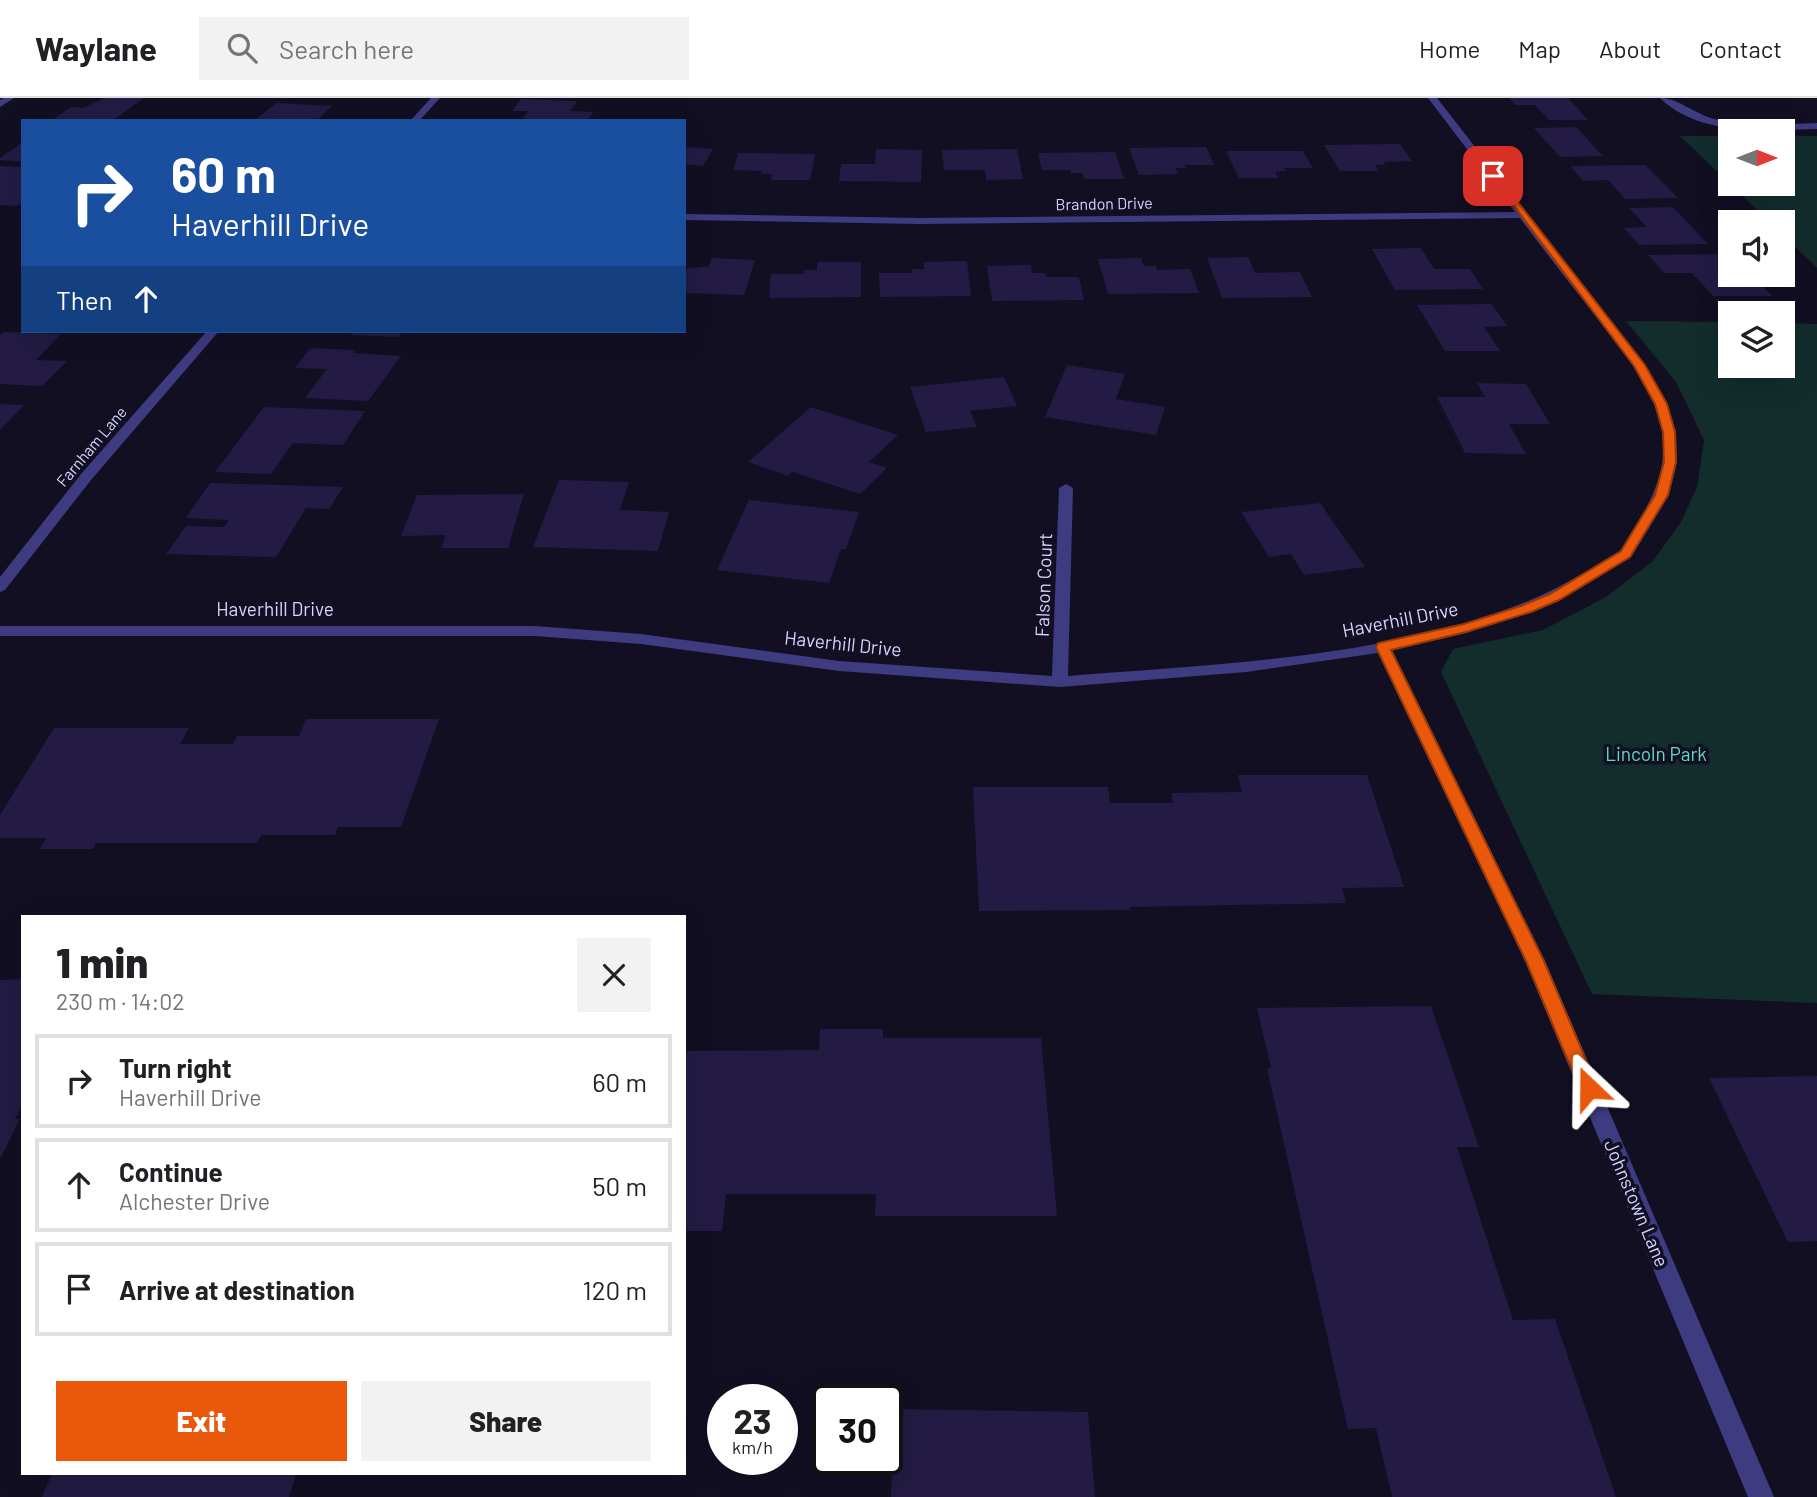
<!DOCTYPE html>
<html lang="en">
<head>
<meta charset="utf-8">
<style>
  body { margin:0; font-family:Barlow,sans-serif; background:#f2f2f2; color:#202124; height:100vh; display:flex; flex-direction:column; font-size:26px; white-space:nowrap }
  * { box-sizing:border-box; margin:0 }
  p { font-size:23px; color:#757577 }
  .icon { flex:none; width:38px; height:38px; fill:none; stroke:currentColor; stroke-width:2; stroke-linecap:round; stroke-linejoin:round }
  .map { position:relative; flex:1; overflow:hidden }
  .sheet { position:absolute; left:21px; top:817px; width:665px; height:560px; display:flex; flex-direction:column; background:#fff; border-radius:0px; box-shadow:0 7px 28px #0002 }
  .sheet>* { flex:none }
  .guide { position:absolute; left:21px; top:21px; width:665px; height:214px; border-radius:0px; box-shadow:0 7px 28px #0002; background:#1a4fa0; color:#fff; overflow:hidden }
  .needle { width:46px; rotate:90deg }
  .tools { position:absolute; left:1718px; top:21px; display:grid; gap:14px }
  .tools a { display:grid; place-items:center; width:77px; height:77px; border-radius:0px; background:#fff; box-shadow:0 7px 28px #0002; font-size:35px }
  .speed { position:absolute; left:707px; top:1286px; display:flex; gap:14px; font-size:35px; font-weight:700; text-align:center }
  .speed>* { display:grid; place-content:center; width:91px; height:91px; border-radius:50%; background:#fff; box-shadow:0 7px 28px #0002; line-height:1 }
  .speed small { font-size:18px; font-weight:400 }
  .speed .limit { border:4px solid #111; border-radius:10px; background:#fff; color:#111 }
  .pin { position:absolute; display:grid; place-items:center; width:60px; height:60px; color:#fff; margin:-30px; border-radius:14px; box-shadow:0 4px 10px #0006 }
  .me { position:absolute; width:77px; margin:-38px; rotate:337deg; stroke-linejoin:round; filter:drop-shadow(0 0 5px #0008) }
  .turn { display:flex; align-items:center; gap:24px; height:147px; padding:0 35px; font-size:32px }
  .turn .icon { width:91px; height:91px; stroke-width:2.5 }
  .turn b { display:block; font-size:49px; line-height:60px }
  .then { display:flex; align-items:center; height:66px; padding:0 35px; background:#0003; gap:14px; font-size:26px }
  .round { display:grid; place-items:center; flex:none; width:74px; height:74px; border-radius:0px; background:#f2f2f2 }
  .summary { display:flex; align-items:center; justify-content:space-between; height:119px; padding:0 35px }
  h1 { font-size:42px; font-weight:800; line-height:52px }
  .primary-button { display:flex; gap:14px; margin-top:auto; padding:14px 35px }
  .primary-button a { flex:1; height:80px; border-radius:0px; background:#ea580c; color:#fff; font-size:28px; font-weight:800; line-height:80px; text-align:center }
  .primary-button a+a { background:#f2f2f2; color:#202124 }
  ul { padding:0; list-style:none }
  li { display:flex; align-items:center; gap:21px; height:94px; margin:0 14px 10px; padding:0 21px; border:4px solid #e0e0e0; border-radius:0px }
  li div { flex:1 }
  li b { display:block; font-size:26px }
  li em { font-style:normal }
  header { display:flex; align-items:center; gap:42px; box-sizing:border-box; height:98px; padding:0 35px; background:#fff; border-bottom:2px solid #e0e0e0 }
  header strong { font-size:33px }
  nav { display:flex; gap:38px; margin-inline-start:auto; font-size:24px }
  .search { width:490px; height:63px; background:#f2f2f2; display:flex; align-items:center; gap:18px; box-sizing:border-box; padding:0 24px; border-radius:0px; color:#757577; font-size:26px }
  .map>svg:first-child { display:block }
  .green { fill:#122d2c }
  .building { fill:#231b43 }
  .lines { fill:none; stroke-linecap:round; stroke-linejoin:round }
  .minor { fill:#3e3b80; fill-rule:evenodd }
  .route { fill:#ea580c; stroke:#983908; stroke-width:2 }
  .labels { text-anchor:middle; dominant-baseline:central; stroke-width:7; stroke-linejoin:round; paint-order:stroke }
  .far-street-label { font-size:16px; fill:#d7d2fe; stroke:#120f23 }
  .street-label { font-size:19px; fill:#d7d2fe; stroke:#120f23 }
  .park-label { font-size:19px; fill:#60dbbc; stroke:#120f23 }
</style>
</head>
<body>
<header>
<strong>Waylane</strong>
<div class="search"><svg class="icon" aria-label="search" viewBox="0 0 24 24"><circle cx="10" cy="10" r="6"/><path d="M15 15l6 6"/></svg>Search here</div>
<nav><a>Home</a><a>Map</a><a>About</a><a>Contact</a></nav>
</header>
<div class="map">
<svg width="1817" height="1399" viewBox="0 0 1817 1399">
  <rect width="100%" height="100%" fill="#120f23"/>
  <!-- green -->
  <path class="green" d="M 1680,38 L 1731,38 L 1731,86 L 1783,86 L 1783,38 L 1817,38 L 1817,170 L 1783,137 L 1783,124 L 1770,124 Z
    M 1626,223 L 1731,224 L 1731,268 L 1783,268 L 1783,225 L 1817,226 L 1817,905 L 1592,896 L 1441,574 L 1453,551 L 1543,532 L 1606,499 L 1653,463 L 1681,424 L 1697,389 L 1704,342 L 1676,284 Z"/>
  <!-- building -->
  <path class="building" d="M 105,0 L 144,0 L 112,23 L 51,23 L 71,9 L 83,10 Z
    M 1509,0 L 1568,0 L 1588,22 L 1549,22 L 1535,7 L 1515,7 Z
    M 521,1 L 577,3 L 570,13 L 593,14 L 587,23 L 521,23 L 528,13 L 512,13 Z
    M 276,5 L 332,8 L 317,22 L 254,23 Z
    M 1576,29 L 1603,58 L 1560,59 L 1534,30 Z
    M 23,44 L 23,64 L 0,62 L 0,60 Z
    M 1400,46 L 1412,63 L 1384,64 L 1385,67 L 1375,67 L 1379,73 L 1340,73 L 1324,47 Z
    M 684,49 L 713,51 L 703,68 L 684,66 Z
    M 1206,49 L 1214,67 L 1185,67 L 1186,70 L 1175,70 L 1178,76 L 1139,77 L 1129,50 Z
    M 876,51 L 922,52 L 921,84 L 839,83 L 841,66 L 875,66 Z
    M 1017,51 L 1023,81 L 986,82 L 985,72 L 944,72 L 942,52 Z
    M 1226,53 L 1303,53 L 1313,70 L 1284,70 L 1286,73 L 1275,74 L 1278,80 L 1239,80 Z
    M 1115,54 L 1124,81 L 1084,81 L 1082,75 L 1071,75 L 1071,72 L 1042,72 L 1038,55 Z
    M 738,55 L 815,56 L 810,82 L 771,82 L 772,76 L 761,76 L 762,73 L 733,72 Z
    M 1645,67 L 1678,100 L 1625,101 L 1608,82 L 1583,83 L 1570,68 Z
    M 0,68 L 23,69 L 23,104 L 17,108 L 0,107 Z
    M 1673,109 L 1708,146 L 1639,147 L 1624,130 L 1647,129 L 1629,110 Z
    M 1421,150 L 1434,171 L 1470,171 L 1483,191 L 1395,192 L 1372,151 Z
    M 1731,156 L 1731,177 L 1752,177 L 1772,198 L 1713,198 L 1692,175 L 1664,175 L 1648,157 Z
    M 1248,159 L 1255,175 L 1300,174 L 1312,199 L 1222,200 L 1207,160 Z
    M 712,160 L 755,162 L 744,197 L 684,195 L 684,171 L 709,168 Z
    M 1141,160 L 1144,168 L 1156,168 L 1157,172 L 1190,171 L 1199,195 L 1108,196 L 1098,161 Z
    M 967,163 L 971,198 L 880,199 L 879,175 L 912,175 L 912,171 L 924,171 L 924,164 Z
    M 817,164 L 861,164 L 861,199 L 769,200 L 771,176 L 804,176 L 804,172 L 817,172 Z
    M 1031,167 L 1032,175 L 1045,175 L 1046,179 L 1079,179 L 1084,202 L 992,203 L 987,168 Z
    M 1492,206 L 1507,228 L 1484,229 L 1500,253 L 1445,253 L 1417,207 Z
    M 354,233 L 403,233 L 398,239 L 351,237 Z
    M 4,234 L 61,236 L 36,262 L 67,263 L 42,288 L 0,286 L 0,237 Z
    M 310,250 L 356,252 L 353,255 L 401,258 L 368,303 L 305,300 L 327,271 L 295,270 Z
    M 1067,267 L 1125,276 L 1116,301 L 1165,309 L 1156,337 L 1045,319 Z
    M 1004,279 L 1017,308 L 970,313 L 977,329 L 926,334 L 910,289 Z
    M 1477,285 L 1526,286 L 1550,326 L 1509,326 L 1526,356 L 1465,355 L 1437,299 L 1485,299 Z
    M 0,306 L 24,307 L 0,332 Z
    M 264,309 L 365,313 L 343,347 L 293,345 L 271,376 L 215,374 Z
    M 811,309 L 898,337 L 869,364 L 887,370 L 860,396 L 793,374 L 788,378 L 748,364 Z
    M 559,382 L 629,384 L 620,412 L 669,414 L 658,453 L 533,449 Z
    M 210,385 L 343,389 L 329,411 L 306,410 L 276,459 L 166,456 L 186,428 L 224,429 L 229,422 L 186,420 Z
    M 524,396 L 508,450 L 441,450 L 446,437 L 401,438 L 417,397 Z
    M 749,402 L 859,414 L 846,451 L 841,451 L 829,485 L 717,472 Z
    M 1320,405 L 1365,469 L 1304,477 L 1291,456 L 1269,459 L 1241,414 Z
    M 306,621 L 439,621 L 401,729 L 338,729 L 335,737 L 261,737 L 257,745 L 96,745 L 93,751 L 40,751 L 46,740 L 0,740 L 0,717 L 54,630 L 189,630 L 180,646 L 233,646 L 237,638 L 299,638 Z
    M 1238,677 L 1367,677 L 1404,789 L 1342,790 L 1346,805 L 1130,809 L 1130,812 L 979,813 L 973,689 L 1108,689 L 1110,705 L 1173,705 L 1171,695 L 1242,694 Z
    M 23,881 L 23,1006 L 15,1021 L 20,1021 L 0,1061 L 0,882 Z
    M 1431,908 L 1479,1049 L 1457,1049 L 1513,1222 L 1555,1221 L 1616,1399 L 1392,1399 L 1376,1330 L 1348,1331 L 1267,970 L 1271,970 L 1257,910 Z
    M 820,931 L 883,931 L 883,940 L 1041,940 L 1057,1118 L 875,1118 L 876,1096 L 726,1096 L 722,1133 L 684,1133 L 684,953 L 819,952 Z
    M 1817,978 L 1817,1143 L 1788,1144 L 1709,980 Z
    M 893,1311 L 1088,1314 L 1095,1399 L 891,1399 Z
    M 52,1376 L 296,1376 L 289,1399 L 42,1399 Z"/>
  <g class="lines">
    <!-- minor -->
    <path class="minor" d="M 4,0 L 14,0 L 0,9 L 0,2 Z
      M 431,0 L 440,0 L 419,23 L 410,23 Z
      M 1428,0 L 1437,0 L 1645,267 L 1667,306 L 1676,334 L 1677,364 L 1669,397 L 1631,459 L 1559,502 L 1531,514 L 1466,535 L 1392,552 L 1545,863 L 1774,1399 L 1748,1399 L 1525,863 L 1378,555 L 1246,574 L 1060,589 L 839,573 L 641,546 L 535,538 L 0,538 L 0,528 L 535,528 L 641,536 L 839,563 L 1052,578 L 1059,390 L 1066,386 L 1073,390 L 1068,578 C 1229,565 1442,559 1582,476 C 1594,469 1608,463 1619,454 C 1625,449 1629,439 1633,432 C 1652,402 1668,372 1662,334 C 1655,287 1618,248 1591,212 C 1567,182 1543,151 1520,120 L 920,126 L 684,122 L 684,116 L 920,120 L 1515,114 Z
      M 1660,0 C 1678,0 1695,16 1714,21 C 1747,29 1783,26 1817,25 L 1817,31 C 1765,32 1700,39 1660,0 Z
      M 207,233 L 219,233 L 91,382 L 5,492 L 0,494 L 0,479 L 81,376 Z"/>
  </g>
  <!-- route -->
  <path class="route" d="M 1490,76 L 1496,76 L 1645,267 L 1667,306 L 1675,334 L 1676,364 L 1668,397 L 1630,459 L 1559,502 L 1531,514 L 1466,534 L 1391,552 L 1544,863 L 1598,990 L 1596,996 L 1589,999 L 1582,996 L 1526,863 L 1376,549 L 1378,545 L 1464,526 L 1521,508 L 1550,496 L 1621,453 L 1655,397 L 1664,364 L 1663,334 L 1655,306 L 1634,268 Z"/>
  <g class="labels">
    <!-- far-street labels -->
    <g class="far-street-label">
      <text transform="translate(1104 105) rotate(-1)">Brandon Drive</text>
      <text transform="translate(91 348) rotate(-50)">Farnham Lane</text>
    </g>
    <!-- street labels -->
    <g class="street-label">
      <text transform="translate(1043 487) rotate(-88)">Falson Court</text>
      <text x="275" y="510">Haverhill Drive</text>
      <text transform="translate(1400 521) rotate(-11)">Haverhill Drive</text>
      <text transform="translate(843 545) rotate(6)">Haverhill Drive</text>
      <text transform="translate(1637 1105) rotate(67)">Johnstown Lane</text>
    </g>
    <!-- park labels -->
    <g class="park-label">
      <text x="1656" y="655">Lincoln Park</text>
    </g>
  </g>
</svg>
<div class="tools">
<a><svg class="needle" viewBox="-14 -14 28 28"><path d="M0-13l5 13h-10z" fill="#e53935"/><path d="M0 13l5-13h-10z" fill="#757577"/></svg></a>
<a><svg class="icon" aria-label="sound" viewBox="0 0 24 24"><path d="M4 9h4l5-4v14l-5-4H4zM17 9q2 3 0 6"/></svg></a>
<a><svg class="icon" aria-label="layers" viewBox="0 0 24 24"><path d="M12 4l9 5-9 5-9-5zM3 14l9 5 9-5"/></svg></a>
</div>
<div class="speed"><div>23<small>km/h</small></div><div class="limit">30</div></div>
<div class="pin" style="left:1493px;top:78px;background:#d93025"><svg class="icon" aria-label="arrive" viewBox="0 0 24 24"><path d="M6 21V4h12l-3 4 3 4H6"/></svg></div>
<svg class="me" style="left:1589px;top:990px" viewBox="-20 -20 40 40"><path d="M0-17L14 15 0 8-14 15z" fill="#ea580c" stroke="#fff" stroke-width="4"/></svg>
<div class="guide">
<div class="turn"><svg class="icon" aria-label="right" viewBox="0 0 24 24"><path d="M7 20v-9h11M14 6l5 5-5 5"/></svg><div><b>60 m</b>Haverhill Drive</div></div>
<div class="then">Then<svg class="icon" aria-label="ahead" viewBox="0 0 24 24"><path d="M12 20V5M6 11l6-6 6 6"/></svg></div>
</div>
<section class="sheet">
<div class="summary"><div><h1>1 min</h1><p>230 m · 14:02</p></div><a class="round"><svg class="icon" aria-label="close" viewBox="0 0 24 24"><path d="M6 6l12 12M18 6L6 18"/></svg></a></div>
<ul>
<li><svg class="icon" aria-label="right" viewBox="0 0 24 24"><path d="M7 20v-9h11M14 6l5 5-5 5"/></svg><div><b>Turn right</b><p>Haverhill Drive</p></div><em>60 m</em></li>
<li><svg class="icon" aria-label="ahead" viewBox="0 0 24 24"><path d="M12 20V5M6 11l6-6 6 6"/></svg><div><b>Continue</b><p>Alchester Drive</p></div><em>50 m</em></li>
<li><svg class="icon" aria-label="arrive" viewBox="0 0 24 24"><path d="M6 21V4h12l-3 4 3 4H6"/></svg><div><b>Arrive at destination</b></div><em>120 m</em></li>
</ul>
<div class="primary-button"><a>Exit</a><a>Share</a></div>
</section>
</div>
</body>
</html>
